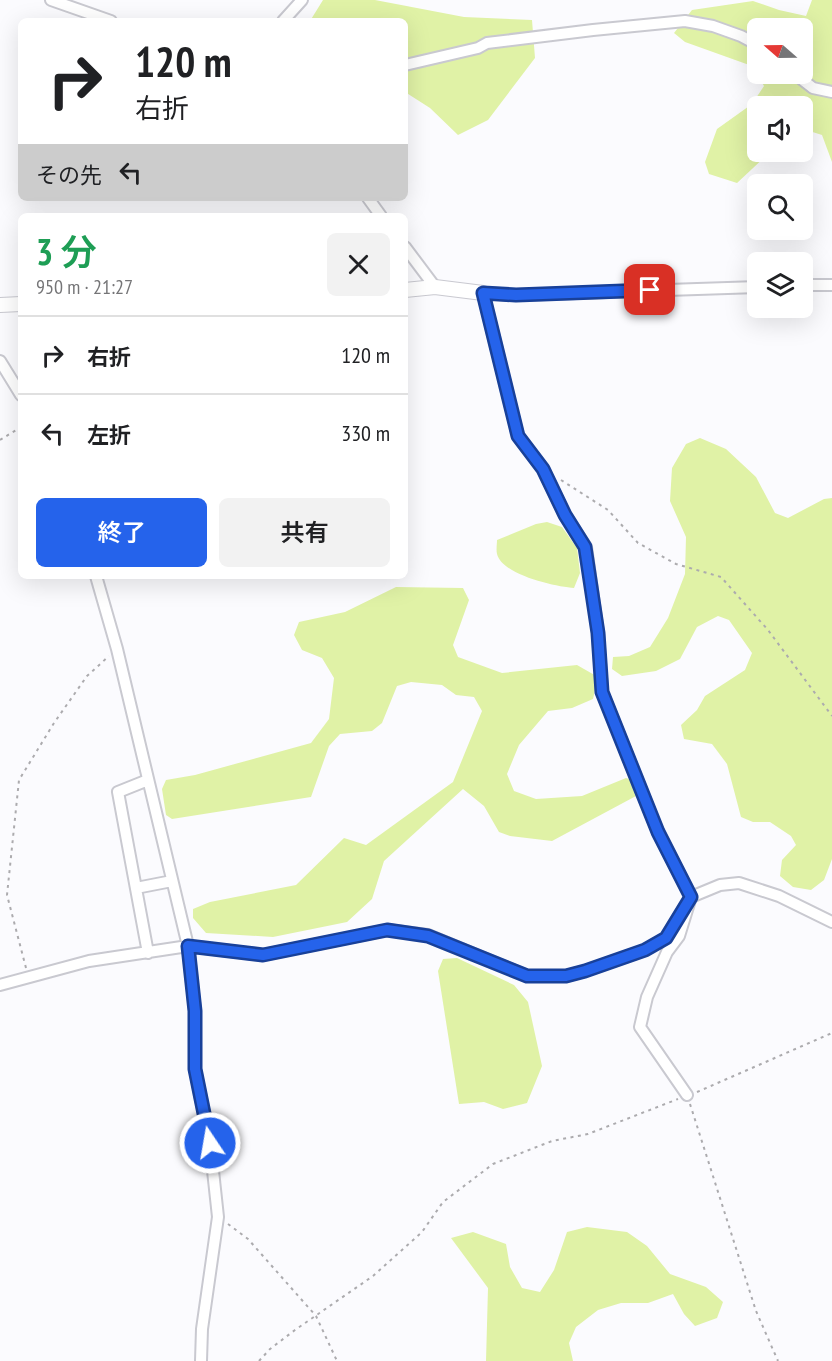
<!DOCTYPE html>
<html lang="ja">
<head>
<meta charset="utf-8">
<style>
  body { margin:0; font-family:"PT Sans Narrow","Noto Sans JP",sans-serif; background:#f2f2f2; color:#202124; height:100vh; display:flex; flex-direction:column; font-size:22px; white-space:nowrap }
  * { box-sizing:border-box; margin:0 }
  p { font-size:20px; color:#757577 }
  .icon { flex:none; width:33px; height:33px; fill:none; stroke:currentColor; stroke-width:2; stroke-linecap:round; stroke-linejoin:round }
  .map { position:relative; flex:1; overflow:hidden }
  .panel { position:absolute; left:18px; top:213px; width:390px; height:366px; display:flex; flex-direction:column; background:#fff; border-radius:9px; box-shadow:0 6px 24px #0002 }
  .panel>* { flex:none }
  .top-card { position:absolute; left:18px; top:18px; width:390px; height:183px; border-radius:9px; box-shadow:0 6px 24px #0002; background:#fff; color:#202124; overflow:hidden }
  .needle { width:39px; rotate:290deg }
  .controls { position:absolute; left:747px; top:18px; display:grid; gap:12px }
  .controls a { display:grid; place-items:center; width:66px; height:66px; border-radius:9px; background:#fff; box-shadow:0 6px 24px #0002; font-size:30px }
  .pin { position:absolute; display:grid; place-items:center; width:51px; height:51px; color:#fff; margin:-26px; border-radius:12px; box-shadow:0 3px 9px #0006 }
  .me { position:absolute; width:66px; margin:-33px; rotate:348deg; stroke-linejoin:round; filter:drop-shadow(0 0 4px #0008) }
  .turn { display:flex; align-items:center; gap:21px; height:126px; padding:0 18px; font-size:27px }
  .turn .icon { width:78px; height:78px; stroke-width:2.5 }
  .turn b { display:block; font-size:42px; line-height:51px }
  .then { display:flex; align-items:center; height:57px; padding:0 18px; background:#0003; gap:12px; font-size:22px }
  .round { display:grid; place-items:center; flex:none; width:63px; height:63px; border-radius:9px; background:#f2f2f2 }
  .headline { display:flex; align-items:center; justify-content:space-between; height:102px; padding:0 18px }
  h1 { font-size:36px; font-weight:600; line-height:45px; color:#1e9e55 }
  .primary-button { display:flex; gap:12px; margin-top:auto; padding:12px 18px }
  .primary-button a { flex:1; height:69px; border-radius:9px; background:#2563eb; color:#fff; font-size:24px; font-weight:600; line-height:69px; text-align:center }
  .primary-button a+a { background:#f2f2f2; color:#202124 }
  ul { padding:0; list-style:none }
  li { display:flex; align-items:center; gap:18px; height:78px; padding:0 18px; border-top:2px solid #e0e0e0 }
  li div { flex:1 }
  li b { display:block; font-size:22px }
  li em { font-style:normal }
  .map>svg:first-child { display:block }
  .green { fill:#e0f2a6; fill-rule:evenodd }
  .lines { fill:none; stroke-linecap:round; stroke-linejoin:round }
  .minor-casing { stroke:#c9c9d0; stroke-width:14 }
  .tertiary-casing { stroke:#c9c9d0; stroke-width:16 }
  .path { stroke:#acabae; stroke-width:2; stroke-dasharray:3 4.5; stroke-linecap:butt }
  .minor { stroke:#fff; stroke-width:10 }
  .tertiary { stroke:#fff; stroke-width:14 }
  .route-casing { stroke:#184099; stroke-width:15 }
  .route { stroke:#2563eb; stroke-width:10 }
</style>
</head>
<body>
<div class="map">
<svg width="832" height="1361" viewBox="0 0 832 1361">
  <rect width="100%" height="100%" fill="#fbfbfe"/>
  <!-- green -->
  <path class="green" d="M 323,0 L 375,0 L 464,17 L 532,20 L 535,58 L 488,120 L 458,135 L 430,108 L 405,92 L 405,21 L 310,21 Z
    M 812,0 L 832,0 L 832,162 L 822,135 L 803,129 L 802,106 L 758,106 L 758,152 L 770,152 L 737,183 L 709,174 L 705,162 L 717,129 L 752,104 L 764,86 L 752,66 L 685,42 L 674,33 L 692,10 L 753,1 L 779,10 L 806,16 ZM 758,28 L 802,28 L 802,74 L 758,74 Z
    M 700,438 L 726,449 L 756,477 L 775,513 L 788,518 L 824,499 L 832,498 L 832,859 L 824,880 L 811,890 L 793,887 L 780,876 L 782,860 L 796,845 L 791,836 L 770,822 L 753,822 L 741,817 L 727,764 L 712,744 L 684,739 L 681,725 L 697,710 L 705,696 L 745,670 L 752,653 L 729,620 L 718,616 L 697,627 L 680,659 L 656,671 L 622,676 L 612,669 L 613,657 L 629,656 L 650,647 L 668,618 L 685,574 L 686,537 L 670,501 L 672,468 L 686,444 Z
    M 547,522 L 562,527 L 577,548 L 580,573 L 574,588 C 556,587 502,575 497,554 C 496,550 497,544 497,540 L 536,524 Z
    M 396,587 L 463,588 L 469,600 L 453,645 L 458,657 L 502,673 L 577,665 L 598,677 L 593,699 L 572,708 L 548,711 L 519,745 L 507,774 L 514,791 L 536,799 L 582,796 L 626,778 L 638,782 L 636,796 L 552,841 L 510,836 L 499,832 L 484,806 L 463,789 L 384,861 L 372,899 L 347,922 L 273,937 L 206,933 L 193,918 L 193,909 L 210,902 L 296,885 L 344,838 L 366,845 L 453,782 L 482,711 L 474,697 L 456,695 L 442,685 L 411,682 L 397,686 L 382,723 L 372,731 L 340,734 L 329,746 L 311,797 L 172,819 L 166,815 L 162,789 L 166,780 L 195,775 L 311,743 L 329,719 L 334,678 L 322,658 L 302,650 L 294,635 L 299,622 L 345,612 Z
    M 457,958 L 514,985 L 528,1002 L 542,1066 L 527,1103 L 503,1109 L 484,1102 L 459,1104 L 438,971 L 443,959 Z
    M 587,1227 L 627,1232 L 647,1246 L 670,1274 L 706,1287 L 723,1302 L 717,1318 L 695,1326 L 684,1314 L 673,1294 L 648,1303 L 621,1303 L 598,1310 L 576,1327 L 569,1343 L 573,1361 L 486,1361 L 488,1288 L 451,1238 L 473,1232 L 506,1244 L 510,1267 L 522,1288 L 540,1292 L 554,1270 L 567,1232 Z"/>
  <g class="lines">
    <defs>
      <path id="minor" d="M 51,0 L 111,21
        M 283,21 L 302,0
        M 405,65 L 478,48 L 487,43 L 593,30 L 685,21 L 713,26 L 741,36 L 758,45
        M 795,74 L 813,88 L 832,92
        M 368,198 L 381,216
        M 405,247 L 435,287
        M 802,285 L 832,285
        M 0,361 L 21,395
        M 96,576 L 117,649 L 188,946 L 195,1011 L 195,1069 L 210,1143 L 218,1217 L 202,1329 L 201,1361
        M 136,888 L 172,881
        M 148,953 L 118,792 L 148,780
        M 0,985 L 89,961 L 188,946 L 263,955 L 387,930 L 428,935 L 527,976 L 566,976 L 585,971 L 645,950 L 666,938 L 691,897 L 720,885 L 739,883 L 779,896 L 832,922
        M 687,1095 L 640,1027 L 647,997 L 667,952 L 679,936 L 691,897 L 658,832 L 602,692 L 598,633 L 586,547 L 565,515 L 543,469 L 518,436 L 483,293 L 516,295 L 758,287"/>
      <path id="tertiary" d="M 405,290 L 435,287 L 483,293
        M 0,305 L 21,304"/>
    </defs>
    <!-- minor casing -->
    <use href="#minor" class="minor-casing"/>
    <!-- tertiary casing -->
    <use href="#tertiary" class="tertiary-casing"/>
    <!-- path -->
    <path class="path" d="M 0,440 L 21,427
      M 561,480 L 608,510 L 638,543 L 676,564 L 721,577 L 768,630 L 832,716
      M 26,968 L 7,895 L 19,780 L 54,723 L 87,676 L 109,656
      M 697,1092 L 832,1033
      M 690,1104 L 756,1311 L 778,1361
      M 228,1224 L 248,1239 L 316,1316 L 337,1361
      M 259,1361 L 270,1349 L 295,1330 L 373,1276 L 422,1232 L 443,1202 L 493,1164 L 552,1141 L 588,1134 L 678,1099"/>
    <!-- minor -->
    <use href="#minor" class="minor"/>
    <!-- tertiary -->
    <use href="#tertiary" class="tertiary"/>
  </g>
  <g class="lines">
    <defs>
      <path id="route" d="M 210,1143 L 195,1069 L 195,1011 L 188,946 L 263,955 L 387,930 L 428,936 L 527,976 L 566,976 L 585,971 L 645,950 L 666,938 L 691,897 L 658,832 L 602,692 L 598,633 L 585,547 L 565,515 L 543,469 L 518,436 L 483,293 L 516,295 L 650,290"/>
    </defs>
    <!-- route casing -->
    <use href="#route" class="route-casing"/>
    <!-- route -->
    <use href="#route" class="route"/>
  </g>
</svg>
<div class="controls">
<a><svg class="needle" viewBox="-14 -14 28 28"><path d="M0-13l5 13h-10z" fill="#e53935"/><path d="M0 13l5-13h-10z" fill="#757577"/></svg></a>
<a><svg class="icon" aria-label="sound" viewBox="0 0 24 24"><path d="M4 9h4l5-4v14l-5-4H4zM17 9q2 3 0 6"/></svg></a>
<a><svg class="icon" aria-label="search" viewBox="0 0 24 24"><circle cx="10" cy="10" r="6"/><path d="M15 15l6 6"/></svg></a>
<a><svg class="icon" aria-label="layers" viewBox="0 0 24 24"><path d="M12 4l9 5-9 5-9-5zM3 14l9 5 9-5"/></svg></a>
</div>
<div class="pin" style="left:650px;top:290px;background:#d93025"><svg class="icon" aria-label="arrive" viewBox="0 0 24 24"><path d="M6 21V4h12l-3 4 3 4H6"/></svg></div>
<svg class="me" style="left:210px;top:1143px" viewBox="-20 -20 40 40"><circle r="17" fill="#2563eb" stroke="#fff" stroke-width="3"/><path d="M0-11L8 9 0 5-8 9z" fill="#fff"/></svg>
<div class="top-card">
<div class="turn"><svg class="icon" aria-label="right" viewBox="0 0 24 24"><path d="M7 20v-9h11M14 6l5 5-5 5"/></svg><div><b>120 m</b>右折</div></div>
<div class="then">その先<svg class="icon" aria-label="left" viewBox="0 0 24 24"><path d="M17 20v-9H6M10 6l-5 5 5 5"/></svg></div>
</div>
<section class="panel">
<div class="headline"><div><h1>3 分</h1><p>950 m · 21:27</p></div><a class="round"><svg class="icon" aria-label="close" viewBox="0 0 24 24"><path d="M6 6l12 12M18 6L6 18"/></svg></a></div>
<ul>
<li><svg class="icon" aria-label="right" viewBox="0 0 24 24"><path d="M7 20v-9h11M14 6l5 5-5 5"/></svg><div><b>右折</b></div><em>120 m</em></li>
<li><svg class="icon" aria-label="left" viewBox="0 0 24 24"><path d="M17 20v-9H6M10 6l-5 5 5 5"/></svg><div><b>左折</b></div><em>330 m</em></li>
</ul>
<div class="primary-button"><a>終了</a><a>共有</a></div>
</section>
</div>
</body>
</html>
